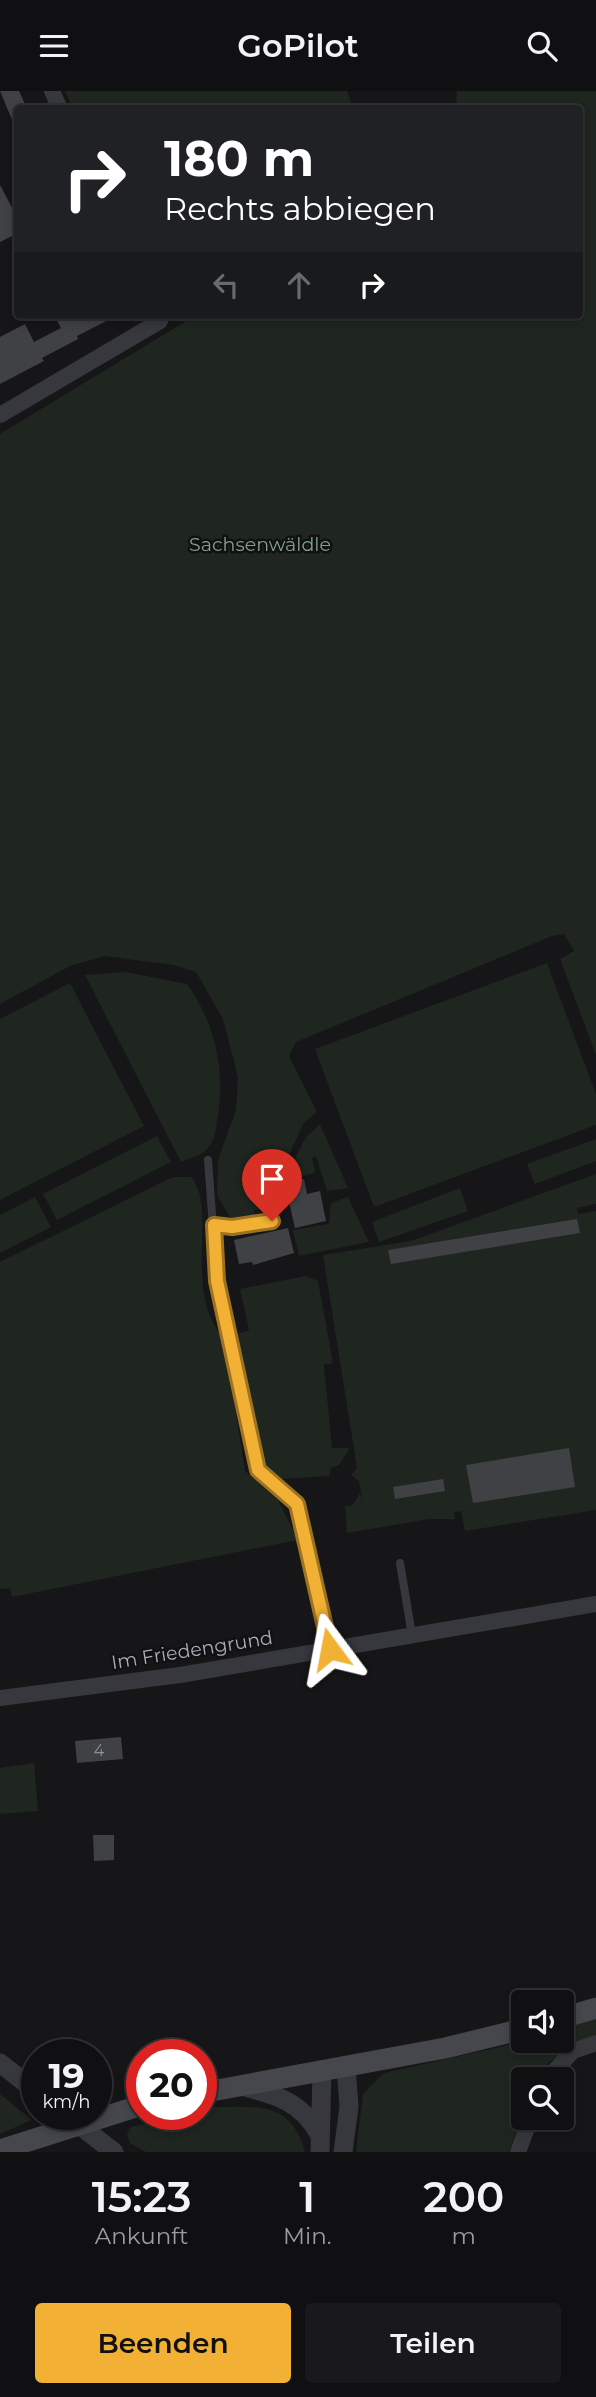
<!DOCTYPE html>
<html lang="de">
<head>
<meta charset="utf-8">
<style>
  body { margin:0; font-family:Montserrat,sans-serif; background:#19191b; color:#f1f3f6; height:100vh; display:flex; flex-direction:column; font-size:26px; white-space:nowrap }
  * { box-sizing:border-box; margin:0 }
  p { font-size:23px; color:#9c9d9f }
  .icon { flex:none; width:38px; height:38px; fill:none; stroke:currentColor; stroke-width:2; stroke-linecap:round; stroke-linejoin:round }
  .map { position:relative; height:2061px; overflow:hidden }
  .panel { display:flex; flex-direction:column; background:#101012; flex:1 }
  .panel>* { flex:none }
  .guide { position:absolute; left:14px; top:14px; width:569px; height:214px; border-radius:7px; box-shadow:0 4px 10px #0003,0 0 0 2px #303032; background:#202124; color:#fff; overflow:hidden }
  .fabs { position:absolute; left:511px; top:1899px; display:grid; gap:14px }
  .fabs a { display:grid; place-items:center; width:63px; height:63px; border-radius:7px; background:#101012; box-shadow:0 4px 10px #0003,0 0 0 2px #303032; font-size:35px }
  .speed { position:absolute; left:21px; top:1948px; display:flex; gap:14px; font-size:35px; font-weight:700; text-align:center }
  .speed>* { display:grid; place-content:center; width:91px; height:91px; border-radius:50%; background:#101012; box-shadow:0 4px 10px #0003,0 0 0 2px #303032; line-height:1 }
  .speed small { font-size:18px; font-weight:400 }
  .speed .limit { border:10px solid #d22; background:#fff; color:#111 }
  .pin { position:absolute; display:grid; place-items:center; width:60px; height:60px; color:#fff; margin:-72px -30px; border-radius:50% 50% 50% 0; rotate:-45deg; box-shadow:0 0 7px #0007 }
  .pin .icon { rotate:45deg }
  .me { position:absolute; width:77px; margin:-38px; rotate:347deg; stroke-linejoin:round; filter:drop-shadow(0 0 5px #0008) }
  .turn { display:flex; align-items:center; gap:24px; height:147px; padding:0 35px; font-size:32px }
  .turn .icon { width:91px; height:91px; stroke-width:2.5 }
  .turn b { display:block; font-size:49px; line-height:60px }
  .lanes { display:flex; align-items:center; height:66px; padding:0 35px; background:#0003; justify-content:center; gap:35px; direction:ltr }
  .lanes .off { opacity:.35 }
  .eta { display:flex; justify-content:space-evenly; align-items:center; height:119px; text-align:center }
  .eta b { font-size:42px; font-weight:600; line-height:49px }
  .primary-button { display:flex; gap:14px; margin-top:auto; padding:14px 35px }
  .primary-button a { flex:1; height:80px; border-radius:7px; background:#f2b134; color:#111; font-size:28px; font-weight:600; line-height:80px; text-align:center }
  .primary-button a+a { background:#19191b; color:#f1f3f6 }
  header { display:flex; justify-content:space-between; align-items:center; height:91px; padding:0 35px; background:#101012; font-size:32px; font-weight:600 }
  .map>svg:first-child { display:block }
  .green { fill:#1e261f }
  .building { fill:#404145 }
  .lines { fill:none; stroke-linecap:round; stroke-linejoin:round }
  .service { stroke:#37383d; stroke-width:8 }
  .minor { stroke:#37383d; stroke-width:16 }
  .tertiary { stroke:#37383d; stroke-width:19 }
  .secondary { stroke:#45474d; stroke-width:21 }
  .secondary-bridge { stroke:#45474d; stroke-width:21 }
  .route-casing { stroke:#9d7322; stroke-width:18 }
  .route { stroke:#f2b134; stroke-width:12 }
  .labels { text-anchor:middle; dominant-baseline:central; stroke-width:5; stroke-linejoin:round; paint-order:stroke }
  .number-label { font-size:16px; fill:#8e929b }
  .park-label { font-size:19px; fill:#7fa381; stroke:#111113 }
  .street-label { font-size:19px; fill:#a8adb8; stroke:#111113 }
</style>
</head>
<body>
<header><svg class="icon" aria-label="menu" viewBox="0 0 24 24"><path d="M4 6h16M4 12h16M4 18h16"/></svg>GoPilot<svg class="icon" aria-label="search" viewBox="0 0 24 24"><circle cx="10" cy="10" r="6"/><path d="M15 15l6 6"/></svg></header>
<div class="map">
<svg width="596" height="2061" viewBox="0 0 596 2061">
  <rect width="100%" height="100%" fill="#161618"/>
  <!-- green -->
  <path class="green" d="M 65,0 L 347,0 L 353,17 L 73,17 Z
    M 457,0 L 596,0 L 596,964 L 560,868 L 574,860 L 564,843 L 552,845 L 296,951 L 289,965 L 317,1021 L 304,1032 L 264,1117 L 254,1119 L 255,1128 L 236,1128 L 229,1125 L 217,1104 L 218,1069 L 236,1019 L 238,986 L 223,928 L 196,881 L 174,874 L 104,865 L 70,875 L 0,913 L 0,343 L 196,224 L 579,224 L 579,18 L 456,17 Z
    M 547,872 L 596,1003 L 596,1034 L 374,1116 L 315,958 Z
    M 125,881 L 187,893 C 216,933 226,982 217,1030 C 216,1041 214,1052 205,1060 C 200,1065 188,1068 181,1071 L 85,884 Z
    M 70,892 L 144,1035 L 0,1109 L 0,928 Z
    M 320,1033 L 348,1097 L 327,1100 L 316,1065 L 312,1067 L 315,1081 L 282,1093 L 306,1046 Z
    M 157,1045 L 171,1071 L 57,1129 L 43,1103 Z
    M 596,1048 L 596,1070 L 535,1093 L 527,1073 Z
    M 596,1083 L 596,1113 L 577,1117 L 578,1123 L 596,1120 L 596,1419 L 465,1440 L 461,1420 L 454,1421 L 455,1428 L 429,1428 L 347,1442 L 345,1415 L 352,1415 L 360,1402 L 363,1413 L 359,1390 L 351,1384 L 357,1377 L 323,1164 L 411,1150 Z
    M 173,1086 L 191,1086 C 218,1113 182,1205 224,1246 L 245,1380 L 278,1409 L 298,1449 L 12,1506 L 10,1497 L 0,1498 L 0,1171 Z
    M 460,1097 L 468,1120 L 379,1151 L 372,1131 Z
    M 35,1106 L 51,1136 L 0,1162 L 0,1124 Z
    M 348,1106 L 369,1151 L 299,1165 L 293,1139 L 329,1133 L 331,1112 Z
    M 306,1185 L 318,1190 L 333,1272 L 324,1274 L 332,1357 L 350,1357 L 339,1374 L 331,1377 L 329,1385 L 278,1388 L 266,1377 L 263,1368 L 234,1244 L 249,1239 L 240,1198 Z
    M 34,1672 L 38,1720 L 0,1723 L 0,1677 Z
    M 596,1926 L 596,1945 L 549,1971 L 536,1988 L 523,1988 L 523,2022 L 509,2061 L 356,2061 L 363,2003 L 384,1982 L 527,1950 L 562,1950 L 562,1938 Z
    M 0,2003 L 32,2029 L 0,2043 Z
    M 213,2016 C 258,2016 291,2009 305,2061 L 146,2061 L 130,2052 L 127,2043 L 131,2036 L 185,2023 L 201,2023 L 201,2019 Z"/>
  <!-- building -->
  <path class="building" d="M 0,0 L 19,0 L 25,13 L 18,16 L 18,43 Z
    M 0,94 L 18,128 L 18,142 L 0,151 Z
    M 54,224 L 118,224 L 77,245 L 78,248 L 42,267 L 44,270 L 0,293 L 0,246 L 25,233 L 34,251 L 61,237 Z
    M 304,1088 L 307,1103 L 320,1100 L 326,1130 L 295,1137 L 288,1107 L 292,1106 L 289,1091 Z
    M 577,1128 L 580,1142 L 391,1173 L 388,1159 Z
    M 288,1137 L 294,1162 L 253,1174 L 252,1171 L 239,1173 L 234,1149 Z
    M 569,1357 L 575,1396 L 473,1412 L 466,1374 Z
    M 443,1388 L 445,1400 L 395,1408 L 393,1396 Z
    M 121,1646 L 123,1668 L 77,1672 L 75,1650 Z
    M 93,1744 L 114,1744 L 114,1769 L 94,1770 Z"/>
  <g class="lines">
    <!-- service -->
    <path class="service" d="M 208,1069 L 217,1190 L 258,1379 L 297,1413 L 330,1558
      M 214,1134 L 232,1136 L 272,1131 L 274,1104
      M 400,1472 L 412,1544"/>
    <!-- minor -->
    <path class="minor" d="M 52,0 L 60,18
      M 0,324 L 160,230 L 157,224
      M 0,1607 L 180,1584 L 596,1513
      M 547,1988 L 573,1960 L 596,1952
      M 518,2061 L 531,2026"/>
    <!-- tertiary -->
    <path class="tertiary" d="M 0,1972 L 37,2001
      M 241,1995 C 276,2004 301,2010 319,2043
      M 65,2023 L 114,2061
      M 320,2061 L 322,1979
      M 343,2061 L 349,2016 L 346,1975"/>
    <!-- secondary -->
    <path class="secondary" d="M 562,1927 L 596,1917
      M 201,2002 L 445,1957 L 523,1938"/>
    <!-- secondary-bridge -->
    <path class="secondary-bridge" d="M 0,2059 L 142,2014"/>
  </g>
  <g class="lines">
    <defs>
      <path id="route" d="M 272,1130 L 232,1136 L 214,1134 L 217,1190 L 258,1379 L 297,1413 L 330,1558"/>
    </defs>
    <!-- route casing -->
    <use href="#route" class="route-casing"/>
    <!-- route -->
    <use href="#route" class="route"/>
  </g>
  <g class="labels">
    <!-- number labels -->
    <g class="number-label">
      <text x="99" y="1659">4</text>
    </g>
    <!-- park labels -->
    <g class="park-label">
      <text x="260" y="453">Sachsenwäldle</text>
    </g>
    <!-- street labels -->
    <g class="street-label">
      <text transform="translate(192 1559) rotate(-9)">Im Friedengrund</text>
    </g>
  </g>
</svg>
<div class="fabs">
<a><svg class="icon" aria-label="sound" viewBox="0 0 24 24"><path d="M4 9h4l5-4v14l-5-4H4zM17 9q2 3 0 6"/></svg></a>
<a><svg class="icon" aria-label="search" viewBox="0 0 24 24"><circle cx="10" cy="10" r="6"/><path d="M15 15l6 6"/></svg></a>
</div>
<div class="speed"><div>19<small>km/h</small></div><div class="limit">20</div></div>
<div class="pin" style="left:272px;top:1130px;background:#d93025"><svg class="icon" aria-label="arrive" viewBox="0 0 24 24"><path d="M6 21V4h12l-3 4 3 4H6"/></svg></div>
<svg class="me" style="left:330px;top:1558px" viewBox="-20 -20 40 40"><path d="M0-17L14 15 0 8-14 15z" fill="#f2b134" stroke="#fff" stroke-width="4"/></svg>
<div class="guide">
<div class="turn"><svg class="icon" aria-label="right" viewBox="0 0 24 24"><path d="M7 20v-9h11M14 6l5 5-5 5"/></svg><div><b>180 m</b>Rechts abbiegen</div></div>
<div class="lanes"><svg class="icon off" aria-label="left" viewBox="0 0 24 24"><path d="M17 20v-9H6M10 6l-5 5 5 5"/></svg><svg class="icon off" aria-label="ahead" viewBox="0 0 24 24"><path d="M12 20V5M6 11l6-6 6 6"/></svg><svg class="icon" aria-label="right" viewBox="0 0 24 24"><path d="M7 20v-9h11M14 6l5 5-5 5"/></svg></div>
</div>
</div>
<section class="panel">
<div class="eta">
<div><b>15:23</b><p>Ankunft</p></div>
<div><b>1</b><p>Min.</p></div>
<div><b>200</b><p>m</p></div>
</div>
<div class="primary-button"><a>Beenden</a><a>Teilen</a></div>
</section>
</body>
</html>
